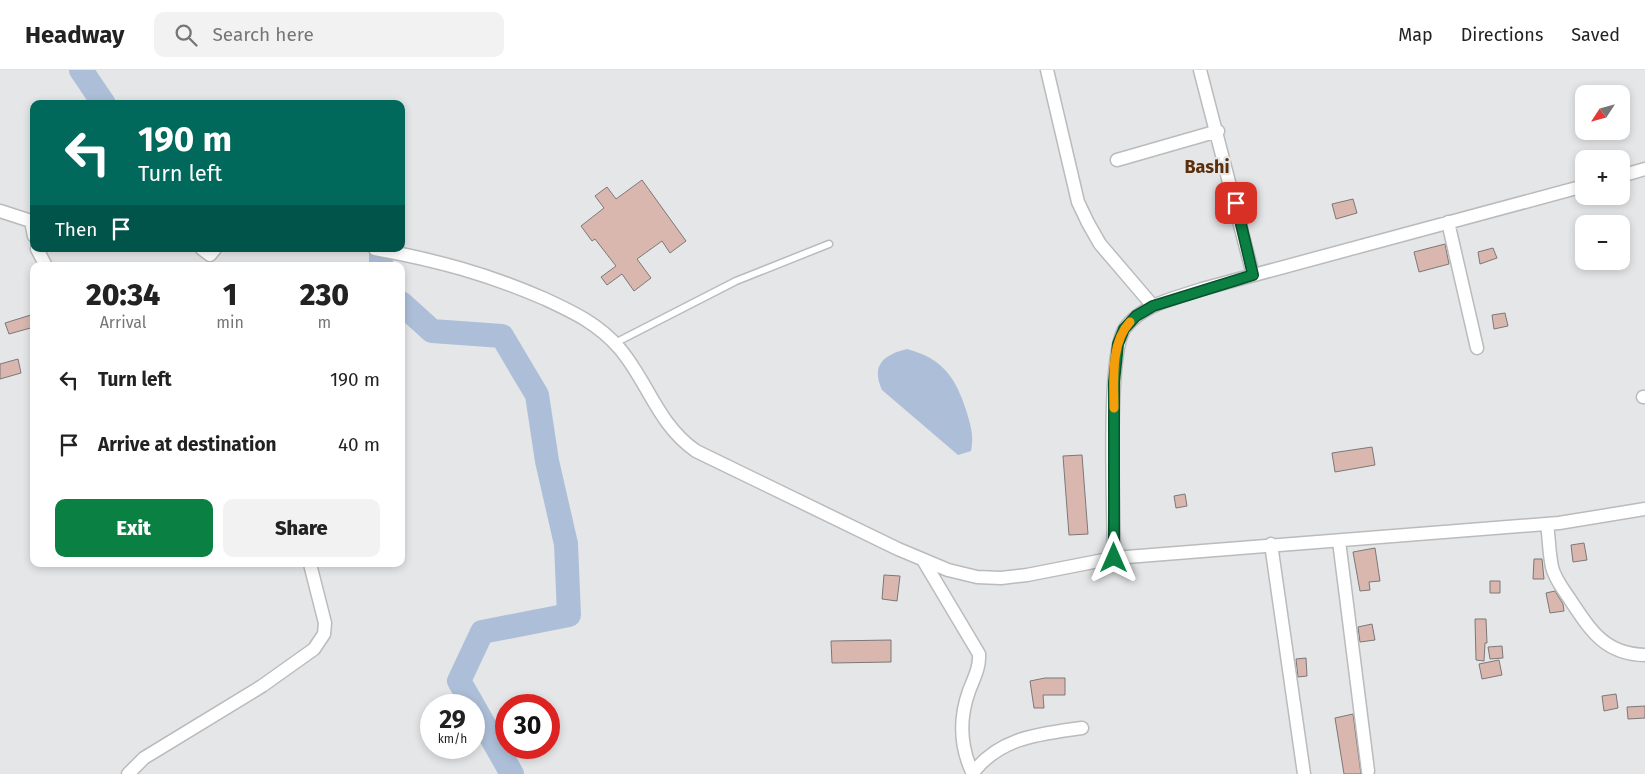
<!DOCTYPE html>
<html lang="en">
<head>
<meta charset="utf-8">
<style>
  body { margin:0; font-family:"Fira Sans",sans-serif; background:#f2f2f2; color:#222; height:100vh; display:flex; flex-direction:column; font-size:19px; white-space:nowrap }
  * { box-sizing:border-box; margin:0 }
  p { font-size:16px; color:#767676 }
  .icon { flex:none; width:28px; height:28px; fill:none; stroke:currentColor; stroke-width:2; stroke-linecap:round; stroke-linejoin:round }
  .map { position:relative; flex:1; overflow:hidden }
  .side { position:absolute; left:30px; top:192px; width:375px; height:305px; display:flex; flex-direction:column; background:#fff; border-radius:10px; box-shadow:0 2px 8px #0003 }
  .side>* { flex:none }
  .guide { position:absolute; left:30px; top:30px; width:375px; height:152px; border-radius:10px; box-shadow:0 2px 8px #0003; background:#00695c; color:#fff; overflow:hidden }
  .needle { width:32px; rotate:234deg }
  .tools { position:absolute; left:1575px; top:15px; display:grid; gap:10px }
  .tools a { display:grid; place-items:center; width:55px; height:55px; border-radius:10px; background:#fff; box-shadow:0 2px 8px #0003; font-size:25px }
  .speed { position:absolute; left:420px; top:624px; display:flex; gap:10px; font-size:25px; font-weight:700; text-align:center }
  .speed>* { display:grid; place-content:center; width:65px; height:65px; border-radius:50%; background:#fff; box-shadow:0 2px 8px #0003; line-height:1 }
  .speed small { font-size:12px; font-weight:400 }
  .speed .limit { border:8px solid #d22; background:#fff; color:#111 }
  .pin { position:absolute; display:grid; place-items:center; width:42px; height:42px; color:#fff; margin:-21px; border-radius:10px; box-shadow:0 2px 8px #0006 }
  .me { position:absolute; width:55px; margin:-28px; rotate:0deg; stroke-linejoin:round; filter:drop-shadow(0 0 4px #0008) }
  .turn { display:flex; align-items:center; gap:18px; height:105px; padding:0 25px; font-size:22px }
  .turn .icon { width:65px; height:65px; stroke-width:2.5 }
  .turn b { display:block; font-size:35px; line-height:42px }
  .then { display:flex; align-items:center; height:48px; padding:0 25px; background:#0003; gap:10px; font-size:19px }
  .eta { display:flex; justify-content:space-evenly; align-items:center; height:85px; text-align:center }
  .eta b { font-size:30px; font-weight:800; line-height:35px }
  .button { display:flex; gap:10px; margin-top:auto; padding:10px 25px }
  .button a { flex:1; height:58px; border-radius:10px; background:#0b8043; color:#fff; font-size:20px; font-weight:800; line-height:58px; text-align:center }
  .button a+a { background:#f2f2f2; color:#222 }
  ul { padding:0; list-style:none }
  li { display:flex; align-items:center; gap:15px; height:65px; padding:0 25px }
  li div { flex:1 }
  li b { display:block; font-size:19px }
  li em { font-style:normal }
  header { display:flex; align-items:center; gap:30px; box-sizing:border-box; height:70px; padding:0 25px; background:#fff; border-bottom:1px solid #e0e0e0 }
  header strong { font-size:24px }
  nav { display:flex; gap:28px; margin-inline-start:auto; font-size:18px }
  .search { width:350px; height:45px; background:#f2f2f2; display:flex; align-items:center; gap:12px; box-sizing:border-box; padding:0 18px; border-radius:10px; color:#767676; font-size:19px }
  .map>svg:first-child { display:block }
  .water { fill:#adbfd8 }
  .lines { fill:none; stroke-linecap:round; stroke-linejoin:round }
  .river { stroke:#adbfd8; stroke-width:24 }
  .building { fill:#d9b7af; stroke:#7b7878 }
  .lane-casing { stroke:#b9bbbd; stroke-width:9 }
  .street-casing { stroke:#b9bbbd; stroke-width:15 }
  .lane { stroke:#fff; stroke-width:6 }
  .street { stroke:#fff; stroke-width:12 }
  .route-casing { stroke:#07532c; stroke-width:12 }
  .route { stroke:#0b8043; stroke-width:9 }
  .slow { stroke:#f59e0b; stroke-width:9 }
  .labels { text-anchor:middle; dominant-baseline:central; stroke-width:4.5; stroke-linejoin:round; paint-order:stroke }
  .quarter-label { font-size:18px; font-weight:bold; fill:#5c2f0c; stroke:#e5e6e8 }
</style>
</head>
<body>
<header>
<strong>Headway</strong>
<div class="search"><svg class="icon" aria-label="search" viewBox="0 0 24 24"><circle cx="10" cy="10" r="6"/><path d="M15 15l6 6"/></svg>Search here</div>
<nav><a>Map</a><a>Directions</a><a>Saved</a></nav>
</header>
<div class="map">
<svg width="1645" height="704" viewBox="0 0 1645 704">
  <rect width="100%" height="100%" fill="#e5e6e8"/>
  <!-- water -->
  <path class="water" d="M 907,279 C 944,289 956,308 967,343 C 971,357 974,366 971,381 L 958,385 L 882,320 C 871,295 883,285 907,279 Z"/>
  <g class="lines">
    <!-- river -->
    <path class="river" d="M 81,0 L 104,34
      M 381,196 L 381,179
      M 401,233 L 432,261 L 502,266 L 537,325 L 547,391 L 566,474 L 569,545 L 482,562 L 459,611 L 473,635
      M 474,637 L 512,704"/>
  </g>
  <!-- building -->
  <path class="building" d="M 642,110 L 686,171 L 670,183 L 662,171 L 637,189 L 651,208 L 634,221 L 622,204 L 607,215 L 601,207 L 616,196 L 595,169 L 592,171 L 581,156 L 604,138 L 595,126 L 607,117 L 616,129 Z
    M 1353,129 L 1357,143 L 1336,149 L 1332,134 Z
    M 1445,174 L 1449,194 L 1419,202 L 1414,182 Z
    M 1493,178 L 1497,188 L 1480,194 L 1478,182 Z
    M 1505,243 L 1508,256 L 1494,259 L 1492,245 Z
    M 34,244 L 34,257 L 9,264 L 5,253 Z
    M 18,289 L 21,303 L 0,309 L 0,294 Z
    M 1372,377 L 1375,395 L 1335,402 L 1332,383 Z
    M 1082,385 L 1088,464 L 1069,465 L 1063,386 Z
    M 1185,424 L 1187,436 L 1176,438 L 1174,426 Z
    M 1584,473 L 1587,490 L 1573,492 L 1571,475 Z
    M 1375,478 L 1380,511 L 1369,512 L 1370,520 L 1360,521 L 1353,482 Z
    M 1534,489 L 1542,489 L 1544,509 L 1533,509 Z
    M 884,505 L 900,506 L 897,531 L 882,529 Z
    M 1490,511 L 1500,511 L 1500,523 L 1490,523 Z
    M 1555,521 L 1563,534 L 1564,541 L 1550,543 L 1546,523 Z
    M 1475,549 L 1486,549 L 1487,573 L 1485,573 L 1484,591 L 1476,590 Z
    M 1372,554 L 1375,570 L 1360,572 L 1358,557 Z
    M 891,570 L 891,592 L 832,593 L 831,571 Z
    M 1502,576 L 1503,588 L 1490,589 L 1488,577 Z
    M 1306,588 L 1307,606 L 1298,607 L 1296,589 Z
    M 1499,590 L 1502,605 L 1482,609 L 1479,594 Z
    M 1045,608 L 1065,608 L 1065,625 L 1043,625 L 1044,638 L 1034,638 L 1030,611 Z
    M 1616,624 L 1618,638 L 1604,641 L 1602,626 Z
    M 1645,636 L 1645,648 L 1628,649 L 1627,637 Z
    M 1353,644 L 1361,704 L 1344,704 L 1335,648 Z"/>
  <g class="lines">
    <defs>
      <path id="lane" d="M 615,273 L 736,211 L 829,174"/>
      <path id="street" d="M 1047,0 L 1078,132 L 1088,153 L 1100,174 L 1153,236
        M 1200,0 L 1253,205
        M 1117,90 L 1218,61
        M 1621,106 L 1645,99
        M 0,141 L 34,152
        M 31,151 L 34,166
        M 1448,152 L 1477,278
        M 37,179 L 46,196
        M 202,179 L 210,185 L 215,179
        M 375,179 C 436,190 488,204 545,229 C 573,242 599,254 620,279 C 648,312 658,355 696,381 L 898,479 L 948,500 L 977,507 L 1001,508 L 1027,505 L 1114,488 L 1559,453 L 1645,439
        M 1643,327 L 1645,327
        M 1547,454 C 1549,468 1549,483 1552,497 C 1555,510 1564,520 1571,531 C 1591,561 1605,584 1645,585
        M 1339,471 L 1368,701
        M 1271,474 L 1304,704
        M 1114,488 C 1114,447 1106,283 1125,258 C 1143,234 1176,228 1202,219 L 1584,116
        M 923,490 L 979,584 C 980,597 974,608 969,621 C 959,649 960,677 973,704
        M 128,704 L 144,688 L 262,616 L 314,579 L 324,564 L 325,553 L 310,494
        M 972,704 C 999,667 1040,664 1082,658"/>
    </defs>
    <!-- lane casing -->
    <use href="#lane" class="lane-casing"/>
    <!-- street casing -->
    <use href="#street" class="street-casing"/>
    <!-- lane -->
    <use href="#lane" class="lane"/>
    <!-- street -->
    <use href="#street" class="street"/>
  </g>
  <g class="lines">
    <defs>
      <path id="route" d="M 1114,488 L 1114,312 L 1118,274 L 1124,259 L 1136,246 L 1153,236 L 1253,205 L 1236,133"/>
    </defs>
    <!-- route casing -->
    <use href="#route" class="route-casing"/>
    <!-- route -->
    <use href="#route" class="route"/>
    <!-- slow -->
    <path class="slow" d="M 1114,338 C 1114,311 1110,273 1130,252"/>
  </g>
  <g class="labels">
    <!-- quarter labels -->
    <g class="quarter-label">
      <text x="1207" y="97">Bashi</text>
    </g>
  </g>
</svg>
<div class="tools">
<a><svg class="needle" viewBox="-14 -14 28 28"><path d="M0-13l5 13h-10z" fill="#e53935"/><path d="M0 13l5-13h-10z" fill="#767676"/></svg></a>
<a>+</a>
<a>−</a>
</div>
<div class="speed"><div>29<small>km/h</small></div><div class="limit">30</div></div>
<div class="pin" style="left:1236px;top:133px;background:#d93025"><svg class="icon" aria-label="arrive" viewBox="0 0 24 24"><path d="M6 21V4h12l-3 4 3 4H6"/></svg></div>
<svg class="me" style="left:1114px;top:488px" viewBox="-20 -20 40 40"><path d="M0-17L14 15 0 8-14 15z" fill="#0b8043" stroke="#fff" stroke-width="4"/></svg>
<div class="guide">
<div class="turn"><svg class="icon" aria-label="left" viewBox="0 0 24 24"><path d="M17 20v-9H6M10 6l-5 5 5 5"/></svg><div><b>190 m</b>Turn left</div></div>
<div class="then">Then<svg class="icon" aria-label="arrive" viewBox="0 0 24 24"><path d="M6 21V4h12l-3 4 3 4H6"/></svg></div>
</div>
<section class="side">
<div class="eta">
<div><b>20:34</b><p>Arrival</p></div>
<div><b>1</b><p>min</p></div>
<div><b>230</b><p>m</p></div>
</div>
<ul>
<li><svg class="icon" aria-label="left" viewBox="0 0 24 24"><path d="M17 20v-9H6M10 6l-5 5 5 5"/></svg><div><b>Turn left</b></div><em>190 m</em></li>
<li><svg class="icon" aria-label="arrive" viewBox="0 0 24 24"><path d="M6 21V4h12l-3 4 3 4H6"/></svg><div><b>Arrive at destination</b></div><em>40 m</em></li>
</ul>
<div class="button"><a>Exit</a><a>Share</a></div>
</section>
</div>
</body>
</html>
